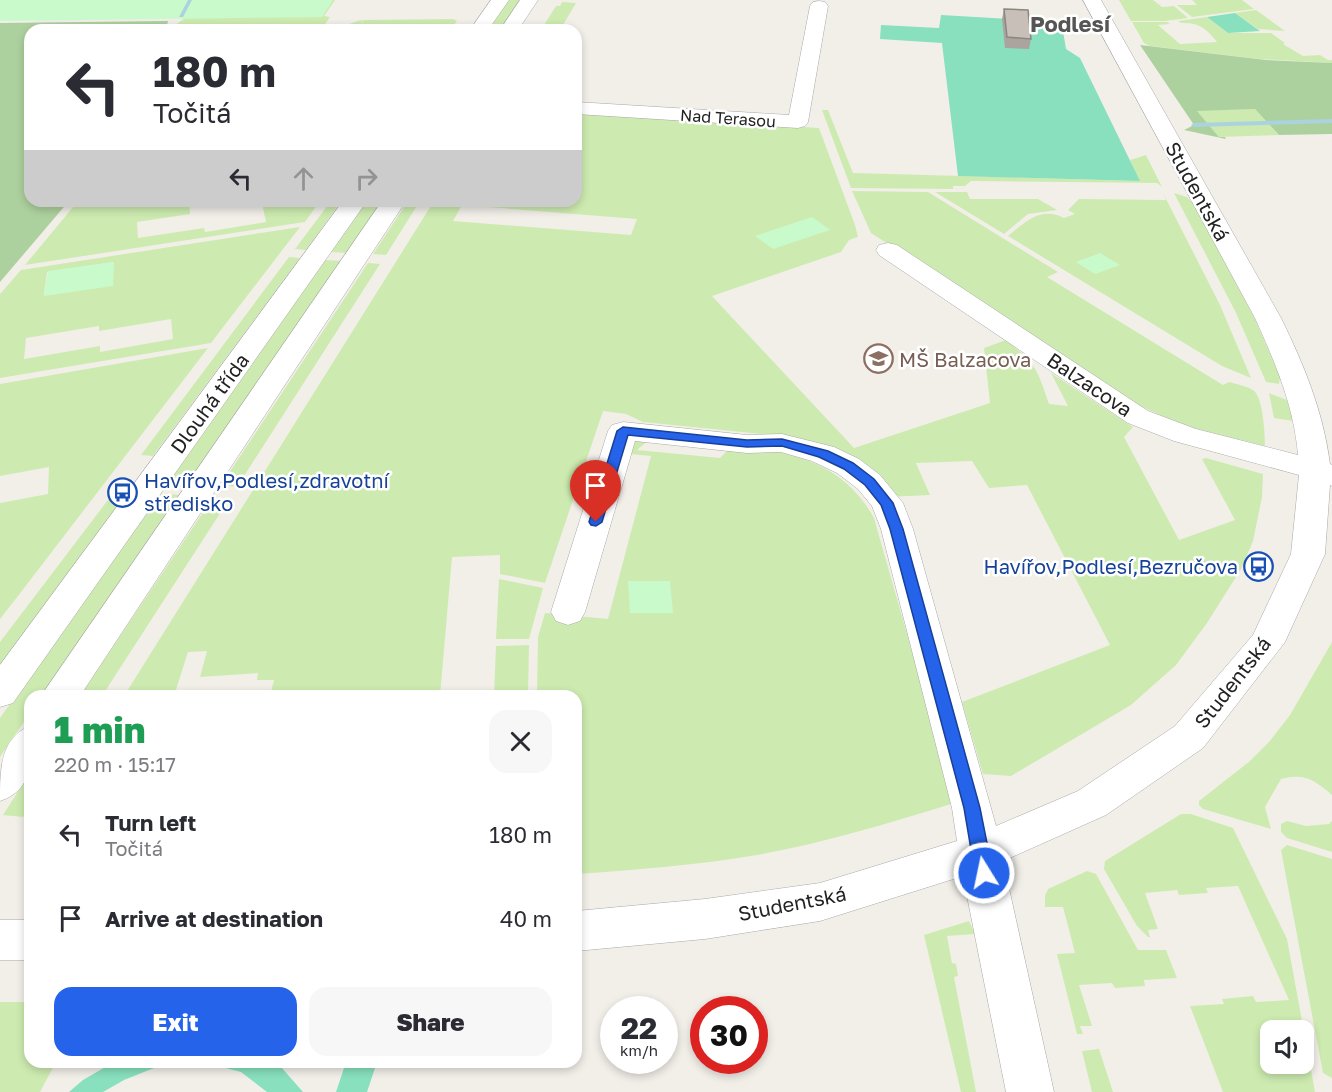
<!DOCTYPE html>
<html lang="en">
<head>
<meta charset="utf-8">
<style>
  body { margin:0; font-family:"Golos Text",sans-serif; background:#f7f7f7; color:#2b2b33; height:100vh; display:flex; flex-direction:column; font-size:22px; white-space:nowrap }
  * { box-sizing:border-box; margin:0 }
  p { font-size:20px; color:#7c7c81 }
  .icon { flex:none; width:33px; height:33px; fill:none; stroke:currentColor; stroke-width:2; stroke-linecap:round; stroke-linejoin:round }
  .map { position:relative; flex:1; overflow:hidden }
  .drawer { position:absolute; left:24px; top:690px; width:558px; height:378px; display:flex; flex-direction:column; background:#fff; border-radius:18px; box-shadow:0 3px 9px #0003 }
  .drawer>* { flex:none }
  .banner { position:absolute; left:24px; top:24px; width:558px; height:183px; border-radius:18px; box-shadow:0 3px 9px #0003; background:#fff; color:#2b2b33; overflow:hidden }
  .tools { position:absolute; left:1260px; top:1020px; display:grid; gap:12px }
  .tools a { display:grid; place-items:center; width:54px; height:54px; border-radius:12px; background:#fff; box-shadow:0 3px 9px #0003; font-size:30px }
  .speed { position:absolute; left:600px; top:996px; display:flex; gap:12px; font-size:30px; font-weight:700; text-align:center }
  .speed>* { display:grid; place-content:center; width:78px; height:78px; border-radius:50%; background:#fff; box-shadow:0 3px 9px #0003; line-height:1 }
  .speed small { font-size:15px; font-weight:400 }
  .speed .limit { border:9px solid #d22; background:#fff; color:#111 }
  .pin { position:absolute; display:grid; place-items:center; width:51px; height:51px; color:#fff; margin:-62px -26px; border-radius:50% 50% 50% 0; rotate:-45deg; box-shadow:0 0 6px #0007 }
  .pin .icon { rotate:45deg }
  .me { position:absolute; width:66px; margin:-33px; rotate:350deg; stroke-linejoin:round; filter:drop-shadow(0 0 4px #0008) }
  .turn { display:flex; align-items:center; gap:21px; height:126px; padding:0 30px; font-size:27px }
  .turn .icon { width:78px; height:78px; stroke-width:2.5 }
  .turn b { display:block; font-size:42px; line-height:51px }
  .lanes { display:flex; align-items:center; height:57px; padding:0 30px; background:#0003; justify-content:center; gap:30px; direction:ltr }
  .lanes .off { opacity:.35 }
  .round { display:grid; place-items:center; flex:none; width:63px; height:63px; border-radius:18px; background:#f7f7f7 }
  .head { display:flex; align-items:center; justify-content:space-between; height:102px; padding:0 30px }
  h1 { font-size:36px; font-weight:800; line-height:45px; color:#1e9e55 }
  .cta { display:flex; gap:12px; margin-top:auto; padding:12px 30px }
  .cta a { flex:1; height:69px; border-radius:18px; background:#2563eb; color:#fff; font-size:24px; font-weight:800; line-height:69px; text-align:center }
  .cta a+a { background:#f7f7f7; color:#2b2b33 }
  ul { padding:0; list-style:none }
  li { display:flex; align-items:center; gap:18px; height:84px; padding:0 30px }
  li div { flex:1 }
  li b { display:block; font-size:22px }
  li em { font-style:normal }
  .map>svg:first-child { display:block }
  .grass { fill:#cdebb0; fill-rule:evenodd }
  .forest { fill:#add19e }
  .park { fill:#c8facc }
  .pitch { fill:#88e0be }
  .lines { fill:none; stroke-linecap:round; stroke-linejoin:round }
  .stream { fill:#aad3df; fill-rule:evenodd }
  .street-casing { stroke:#a9a9a9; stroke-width:1 }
  .street { fill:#fff; fill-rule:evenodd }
  .wall { fill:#aba49e }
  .building { fill:#c7bfb8; stroke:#8b8681; stroke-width:1.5 }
  .route { fill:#2563eb; stroke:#184099; stroke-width:1.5 }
  .labels { text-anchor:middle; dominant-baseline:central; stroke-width:5; stroke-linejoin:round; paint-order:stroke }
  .far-street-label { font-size:16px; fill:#222; stroke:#fff }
  .street-label { font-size:20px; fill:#222; stroke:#fff }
  .education-label { font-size:20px; fill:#785e54; stroke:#fff; text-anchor:start }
  .transit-label { font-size:20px; fill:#164399; stroke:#fff; text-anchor:start }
  .far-district-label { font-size:22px; font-weight:bold; fill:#555; stroke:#fff }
</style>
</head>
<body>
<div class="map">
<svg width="1332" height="1092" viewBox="0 0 1332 1092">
  <rect width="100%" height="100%" fill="#f2efe9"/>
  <!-- grass -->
  <path class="grass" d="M 192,0 L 335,0 L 324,16 L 330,17 L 321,30 L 173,30 L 175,25 L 184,19 L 181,18 Z
    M 509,0 L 521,0 L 501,30 L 488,30 Z
    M 1119,0 L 1153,0 L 1162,7 L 1174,6 L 1188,18 L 1165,21 L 1131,21 Z
    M 1192,0 L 1242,0 L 1254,9 L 1192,17 L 1177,5 L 1197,5 Z
    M 562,2 L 576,3 L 560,30 L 541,30 L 556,6 L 560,6 Z
    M 1256,10 L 1285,31 L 1258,29 L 1235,13 Z
    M 1207,17 L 1228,33 L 1271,33 L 1285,43 L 1283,44 L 1303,56 L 1320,55 L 1328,60 L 1332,60 L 1332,63 L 1259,59 L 1150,46 L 1144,43 L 1132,22 L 1167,22 L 1170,24 L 1158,25 L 1180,44 L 1217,42 C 1207,29 1199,22 1181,23 L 1178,21 Z
    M 453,19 L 457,21 L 450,30 L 340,30 L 346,25 L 361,20 L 364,24 L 362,20 L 364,20 Z
    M 1255,109 L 1279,135 L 1219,137 L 1196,110 Z
    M 822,110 L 828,110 L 853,173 L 1139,181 L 1130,160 L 1146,155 L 1162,187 L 1157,183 L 971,181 L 965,186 L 953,186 L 953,189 L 851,188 Z
    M 576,111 L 819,128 L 855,225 L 858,237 L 849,240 L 841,252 L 712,296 L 854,448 L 990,403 L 984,348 L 1006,340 C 1036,364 1037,368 1049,404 L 1068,406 L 1051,373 L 1133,427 L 1124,437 L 1179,540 L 1235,520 L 1202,459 L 1206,458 L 1263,474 L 1262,497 L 1253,541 L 1241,569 L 1207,623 L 1176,665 L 1131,705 L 1011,776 L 983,774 L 962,702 L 1110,645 L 1027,485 L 989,488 L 972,461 L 916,463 L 930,495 L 887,497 L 782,436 L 643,422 L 626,414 L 603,411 L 545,583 L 500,574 L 500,555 L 452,557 L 440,696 L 270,696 L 274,680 L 257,680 L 258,673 L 200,677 L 207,651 L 188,652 L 174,696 L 124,696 L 434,201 L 576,201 ZM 462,205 L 637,219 L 631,235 L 453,221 Z
    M 852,191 L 928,192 L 1058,272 L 1047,277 L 1223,385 L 1229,382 C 1236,384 1246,386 1253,390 C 1263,396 1265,434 1265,446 L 1182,425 L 1136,404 L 871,233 Z
    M 935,192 L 967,192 L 970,199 L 1038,199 L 1057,210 L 1028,214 L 1004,234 Z
    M 1163,193 L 1220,305 L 1251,378 L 1222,366 L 1008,236 C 1025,222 1041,206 1064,218 L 1075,214 L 1068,210 L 1079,199 L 1166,200 Z
    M 1174,193 L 1187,197 L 1192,202 L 1254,317 L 1280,377 L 1279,384 L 1266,382 L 1236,313 Z
    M 78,201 L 189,201 L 190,214 L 137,222 L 138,238 L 204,228 L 205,232 L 266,222 L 262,203 L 320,201 L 305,222 L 25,265 Z
    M 331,201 L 339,201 L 339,204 L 306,250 L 295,249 Z
    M 366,201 L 383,201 L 347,253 L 331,252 Z
    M 408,201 L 420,201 L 386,255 L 373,254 Z
    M 300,227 L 211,343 L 0,378 L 0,294 L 21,270 ZM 114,262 L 114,263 L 44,295 L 47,272 ZM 171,319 L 173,339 L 100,352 L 100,346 L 24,359 L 26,338 L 99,326 L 99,331 Z
    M 289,257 L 300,258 L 153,456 L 141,455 Z
    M 325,260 L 342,261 L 189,481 L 169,479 Z
    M 368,263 L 380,264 L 237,487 L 221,485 Z
    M 208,348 L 18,596 L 0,619 L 0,503 L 48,494 L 49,467 L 0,476 L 0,384 Z
    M 1269,393 L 1287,400 L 1293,421 L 1274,418 Z
    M 652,437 L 637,450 L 720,458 L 733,445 C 793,452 843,462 874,518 L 949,782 L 951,804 C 887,824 823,843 757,855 C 698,865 636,870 576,874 L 576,696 L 537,696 L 538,637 L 545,613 L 608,619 L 651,456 L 631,454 L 625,443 Z
    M 114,492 L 127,493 L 0,665 L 0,642 Z
    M 159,493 L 180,495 L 42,696 L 30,696 L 30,713 L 0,757 L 0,718 Z
    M 212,499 L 228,501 L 102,696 L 80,696 Z
    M 499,579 L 543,588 L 529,639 L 496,639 Z
    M 1332,642 L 1332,795 C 1314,780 1305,773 1281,779 L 1265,807 L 1271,829 L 1203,809 L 1199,805 L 1199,801 L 1250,761 L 1269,742 L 1290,715 Z
    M 529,645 L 528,696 L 494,696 L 496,646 Z
    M 28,776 L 30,776 L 30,807 L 23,817 L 3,815 Z
    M 1181,814 L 1191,814 L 1233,828 L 1287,939 L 1315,1092 L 1223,1092 L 1190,1006 L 1224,1004 L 1222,999 L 1253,996 L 1256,1002 L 1289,1000 L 1238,886 L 1206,888 L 1208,893 L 1179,895 L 1177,890 L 1145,893 L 1158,929 L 1148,930 L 1150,937 L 1148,937 L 1137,926 L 1104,869 L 1105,861 ZM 1270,1030 L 1304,1030 L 1304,1064 L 1270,1064 Z
    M 1287,821 L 1306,826 L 1329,824 L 1332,821 L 1332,852 L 1287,838 L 1281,832 L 1281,824 Z
    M 1287,845 L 1332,859 L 1332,1078 L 1323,1073 L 1281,850 Z
    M 1087,871 L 1096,874 L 1138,950 L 1166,950 L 1177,978 L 1144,980 L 1145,986 L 1115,988 L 1112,983 L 1079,985 L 1092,1026 L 1080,1026 L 1083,1034 L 1077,1034 L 1057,954 L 1075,953 L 1063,907 L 1045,907 L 1045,896 L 1048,889 Z
    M 969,921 L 975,934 L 947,936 L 952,963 L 956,964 L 958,976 L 954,977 L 976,1092 L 961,1092 L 924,935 Z
    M 0,1002 L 30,1002 L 30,1062 L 56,1062 L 40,1092 L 0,1092 Z
    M 1099,1049 L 1113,1092 L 1092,1092 L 1082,1051 Z"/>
  <!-- forest -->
  <path class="forest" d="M 168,21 L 166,30 L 30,30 L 30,201 L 69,201 L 0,282 L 0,23 Z
    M 1140,45 L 1266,60 L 1332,63 L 1332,134 L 1279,135 L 1255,109 L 1197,111 L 1219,137 L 1225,137 L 1226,139 L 1184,130 L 1194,125 Z"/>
  <!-- park -->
  <path class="park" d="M 0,0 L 333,0 L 322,17 L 0,21 Z
    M 812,217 L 830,230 L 773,249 L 755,236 Z
    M 1100,253 L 1120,265 L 1095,274 L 1076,262 Z
    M 114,262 L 113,286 L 44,296 L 48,271 Z
    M 628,581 L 670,581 L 673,613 L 630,613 Z"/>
  <!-- pitch -->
  <path class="pitch" d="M 1235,13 L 1260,31 L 1228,33 L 1207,17 Z
    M 941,15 L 1026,20 L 1026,23 L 1062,25 L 1066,49 L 1080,58 L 1140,181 L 958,176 L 942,43 L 880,39 L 881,25 L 939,28 Z
    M 114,1062 L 272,1062 L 281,1067 L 303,1092 L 267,1092 L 241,1072 L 214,1065 L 185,1063 L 154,1068 L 124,1080 L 103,1092 L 69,1092 L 83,1080 Z
    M 346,1062 L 377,1062 L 367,1092 L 336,1092 Z"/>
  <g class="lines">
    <!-- stream -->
    <path class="stream" d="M 188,0 L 192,0 L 183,17 L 179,17 Z
      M 1332,119 L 1332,123 L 1194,127 L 1191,125 L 1194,123 Z"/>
    <defs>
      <path id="street" d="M 491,0 L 509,0 L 488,30 L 470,30 Z
        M 520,0 L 538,0 L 518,30 L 500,30 Z
        M 1083,0 L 1101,0 L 1281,318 C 1304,365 1323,411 1330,464 L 1332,465 L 1332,486 L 1330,485 L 1325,554 L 1285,642 L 1203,748 L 1106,815 L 1003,861 L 1054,1092 L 1006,1092 L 963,876 L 820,921 L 705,939 L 576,951 L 576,911 L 705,899 L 820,883 L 957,841 L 952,808 L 881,529 L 872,506 L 858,489 L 837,473 L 812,461 L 781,452 L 747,453 L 635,441 L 585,612 L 580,621 L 568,625 L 556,621 L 551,612 L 608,431 L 612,425 L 623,422 L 747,435 L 782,434 L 834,447 L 859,459 L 880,475 L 903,503 L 913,529 L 996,826 L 1078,791 L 1175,726 L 1253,635 L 1291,554 L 1299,475 L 1174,441 L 1128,423 L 879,255 L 876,250 L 879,245 L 888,243 L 897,245 L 1148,411 L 1196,429 L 1298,455 C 1294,406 1275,362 1255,318 Z
        M 819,1 L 825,2 L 828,6 L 808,122 L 805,126 L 798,128 L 576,114 L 576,102 L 789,115 L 810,6 L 813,2 Z
        M 343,201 L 367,201 L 13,703 L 0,707 L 0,665 Z
        M 382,201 L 406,201 L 80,696 L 41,696 Z
        M 30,726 C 30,757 36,789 0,801 C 0,770 0,738 30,726 Z
        M 0,920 L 30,920 L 30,960 L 0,960 Z"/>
    </defs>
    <!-- street casing -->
    <use href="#street" class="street-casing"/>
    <!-- street -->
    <use href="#street" class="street"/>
  </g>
  <!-- wall -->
  <path class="wall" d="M 1004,9 L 1031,39 L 1029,49 L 1005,48 L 1002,19 Z"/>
  <!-- building -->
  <path class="building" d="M 1004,9 L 1028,10 L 1031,39 L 1007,37 Z"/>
  <!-- route -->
  <path class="route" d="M 623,427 L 747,440 L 782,439 L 828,451 L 853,463 L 874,479 L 893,503 L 903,529 L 980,808 L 993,873 L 990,878 L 984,881 L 978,878 L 975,873 L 964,808 L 890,529 L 881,505 L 865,485 L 844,469 L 819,457 L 782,446 L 747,447 L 628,435 L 602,522 L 596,526 L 591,525 L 589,522 L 617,431 Z"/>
  <!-- icons -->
  <defs>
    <symbol id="school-ring" viewBox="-11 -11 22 22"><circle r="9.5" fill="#fff" stroke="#8d6e63" stroke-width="1.5"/><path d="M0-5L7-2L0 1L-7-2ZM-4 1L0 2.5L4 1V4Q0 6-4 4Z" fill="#8d6e63"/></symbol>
    <symbol id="bus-ring" viewBox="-11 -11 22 22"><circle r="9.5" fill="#fff" stroke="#1a4fb4" stroke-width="1.5"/><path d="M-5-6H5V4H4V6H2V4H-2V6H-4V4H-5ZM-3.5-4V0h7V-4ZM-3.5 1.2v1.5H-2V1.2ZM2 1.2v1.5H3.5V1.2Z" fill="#1a4fb4"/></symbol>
  </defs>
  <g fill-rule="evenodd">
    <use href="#school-ring" x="862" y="342" width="33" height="33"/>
    <use href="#bus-ring" x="106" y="476" width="33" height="33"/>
    <use href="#bus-ring" x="1242" y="550" width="33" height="33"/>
  </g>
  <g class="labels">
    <!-- far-street labels -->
    <g class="far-street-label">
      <text transform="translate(728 118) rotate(4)">Nad Terasou</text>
    </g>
    <!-- street labels -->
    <g class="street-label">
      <text transform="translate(1198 191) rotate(61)">Studentská</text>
      <text transform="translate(1090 384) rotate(34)">Balzacova</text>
      <text transform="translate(209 403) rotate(-54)">Dlouhá třída</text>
      <text transform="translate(1232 682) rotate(-52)">Studentská</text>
      <text transform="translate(792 903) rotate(-11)">Studentská</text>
    </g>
    <!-- education labels -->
    <g class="education-label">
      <text x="899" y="359">MŠ Balzacova</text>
    </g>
    <!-- transit labels -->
    <g class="transit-label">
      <text x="144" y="480">Havířov,Podlesí,zdravotní<tspan x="144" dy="23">středisko</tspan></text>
      <text x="1238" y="566" text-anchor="end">Havířov,Podlesí,Bezručova</text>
    </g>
    <!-- far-district labels -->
    <g class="far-district-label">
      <text x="1070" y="23">Podlesí</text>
    </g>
  </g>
</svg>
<div class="tools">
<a><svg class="icon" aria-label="sound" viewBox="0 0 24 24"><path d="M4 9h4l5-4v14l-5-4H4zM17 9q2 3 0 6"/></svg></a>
</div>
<div class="speed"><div>22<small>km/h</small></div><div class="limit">30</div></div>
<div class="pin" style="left:596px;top:522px;background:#d93025"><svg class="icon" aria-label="arrive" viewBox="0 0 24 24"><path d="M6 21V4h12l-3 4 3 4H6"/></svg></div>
<svg class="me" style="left:984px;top:873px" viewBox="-20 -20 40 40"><circle r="17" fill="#2563eb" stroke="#fff" stroke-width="3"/><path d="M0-11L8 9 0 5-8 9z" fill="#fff"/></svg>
<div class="banner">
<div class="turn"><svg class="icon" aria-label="left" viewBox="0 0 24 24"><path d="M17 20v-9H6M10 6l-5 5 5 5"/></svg><div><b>180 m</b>Točitá</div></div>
<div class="lanes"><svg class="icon" aria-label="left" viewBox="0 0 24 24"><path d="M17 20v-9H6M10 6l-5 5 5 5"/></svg><svg class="icon off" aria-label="ahead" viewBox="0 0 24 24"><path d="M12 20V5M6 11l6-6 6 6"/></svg><svg class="icon off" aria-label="right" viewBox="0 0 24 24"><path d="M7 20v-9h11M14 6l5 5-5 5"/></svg></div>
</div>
<section class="drawer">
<div class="head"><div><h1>1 min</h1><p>220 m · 15:17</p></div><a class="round"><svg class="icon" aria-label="close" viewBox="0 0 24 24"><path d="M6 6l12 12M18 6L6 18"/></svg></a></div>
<ul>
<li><svg class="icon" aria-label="left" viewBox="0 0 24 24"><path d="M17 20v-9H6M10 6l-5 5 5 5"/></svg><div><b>Turn left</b><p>Točitá</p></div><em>180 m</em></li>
<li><svg class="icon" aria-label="arrive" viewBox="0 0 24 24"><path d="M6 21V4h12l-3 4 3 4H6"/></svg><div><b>Arrive at destination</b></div><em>40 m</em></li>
</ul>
<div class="cta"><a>Exit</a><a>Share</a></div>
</section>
</div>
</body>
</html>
